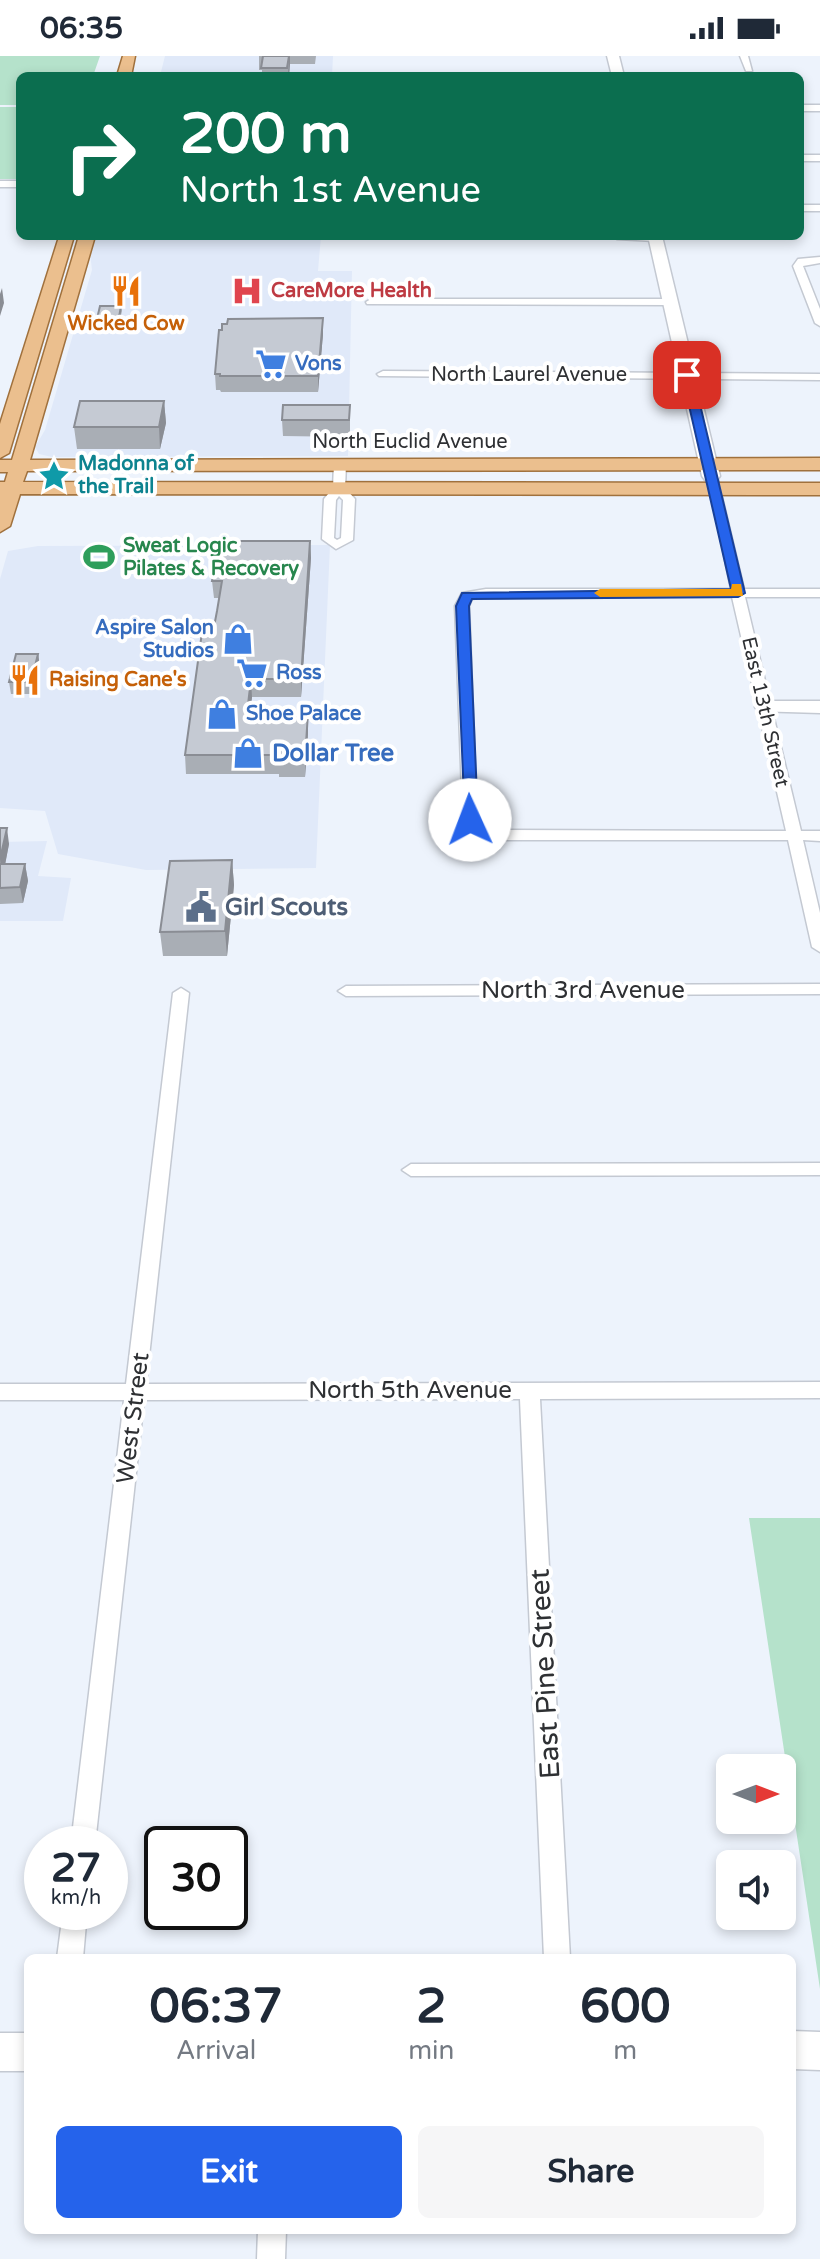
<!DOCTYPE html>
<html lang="en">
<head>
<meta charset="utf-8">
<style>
  body { margin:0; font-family:"Varela Round",sans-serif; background:#f6f6f7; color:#1f2937; height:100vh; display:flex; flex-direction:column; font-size:30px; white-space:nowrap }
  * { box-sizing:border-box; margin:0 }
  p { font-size:26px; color:#747a83 }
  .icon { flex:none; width:44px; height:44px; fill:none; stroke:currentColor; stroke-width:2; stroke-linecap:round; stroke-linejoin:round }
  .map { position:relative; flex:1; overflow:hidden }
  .details { position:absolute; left:24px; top:1898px; width:772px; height:280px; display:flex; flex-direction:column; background:#fff; border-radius:12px; box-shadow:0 4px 12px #0003 }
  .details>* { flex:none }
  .banner { position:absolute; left:16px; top:16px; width:788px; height:168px; border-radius:12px; box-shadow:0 4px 12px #0003; background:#0b6e4f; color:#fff; overflow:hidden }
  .needle { width:52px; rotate:90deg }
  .tools { position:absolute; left:716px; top:1698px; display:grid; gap:16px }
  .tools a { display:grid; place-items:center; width:80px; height:80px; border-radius:12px; background:#fff; box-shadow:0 4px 12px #0003; font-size:40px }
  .speed { position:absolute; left:24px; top:1770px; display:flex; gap:16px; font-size:40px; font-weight:700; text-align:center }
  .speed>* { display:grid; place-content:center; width:104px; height:104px; border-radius:50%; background:#fff; box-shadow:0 4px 12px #0003; line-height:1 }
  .speed small { font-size:20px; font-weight:400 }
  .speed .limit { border:4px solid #111; border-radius:12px; background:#fff; color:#111 }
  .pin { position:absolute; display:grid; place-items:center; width:68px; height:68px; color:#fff; margin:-34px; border-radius:16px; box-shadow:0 4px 12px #0006 }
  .me { position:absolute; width:88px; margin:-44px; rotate:358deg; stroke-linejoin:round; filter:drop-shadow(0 0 6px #0008) }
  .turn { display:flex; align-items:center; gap:28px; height:168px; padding:0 32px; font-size:36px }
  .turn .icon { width:104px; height:104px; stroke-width:2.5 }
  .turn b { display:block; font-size:56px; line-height:68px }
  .eta { display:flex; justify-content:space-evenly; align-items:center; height:136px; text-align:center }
  .eta b { font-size:48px; font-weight:700; line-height:56px }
  .primary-button { display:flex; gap:16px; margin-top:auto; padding:16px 32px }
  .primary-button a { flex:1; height:92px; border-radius:12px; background:#2563eb; color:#fff; font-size:32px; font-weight:700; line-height:92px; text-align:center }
  .primary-button a+a { background:#f6f6f7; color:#1f2937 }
  .status { display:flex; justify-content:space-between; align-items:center; height:56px; padding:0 40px; background:#fff; direction:ltr }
  .status svg { height:22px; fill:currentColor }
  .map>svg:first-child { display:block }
  .built { fill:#e0e9f9 }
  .green { fill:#b5e2cb }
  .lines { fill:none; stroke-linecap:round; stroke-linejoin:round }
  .street-casing { stroke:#c4c9d2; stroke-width:3 }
  .secondary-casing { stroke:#c4c9d2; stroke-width:3 }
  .primary-casing { stroke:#a0713d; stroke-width:3 }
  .street { fill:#fff; fill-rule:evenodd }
  .secondary { fill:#fff; fill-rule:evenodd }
  .primary { fill:#ebbf8e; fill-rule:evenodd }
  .wall { fill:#a9aeb5 }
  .shaded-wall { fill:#8a8d94 }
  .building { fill:#c5cad3; stroke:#8a8d94; stroke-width:2 }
  .route { fill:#2563eb; stroke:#184099; stroke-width:2 }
  .slow { fill:#f59e0b }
  .labels { text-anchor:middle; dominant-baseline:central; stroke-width:8; stroke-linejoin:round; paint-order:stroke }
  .far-health-label { font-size:20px; font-weight:bold; fill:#be3a42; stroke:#fff; text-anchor:start }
  .far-food-label { font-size:20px; font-weight:bold; fill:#c56008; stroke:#fff }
  .far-shop-label { font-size:20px; font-weight:bold; fill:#366cbe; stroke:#fff; text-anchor:start }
  .far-street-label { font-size:20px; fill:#2e3033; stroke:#fff }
  .far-culture-label { font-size:20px; font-weight:bold; fill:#0d838f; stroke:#fff; text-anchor:start }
  .far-leisure-label { font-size:20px; font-weight:bold; fill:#27864d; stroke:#fff; text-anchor:start }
  .shop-label { font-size:24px; font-weight:bold; fill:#366cbe; stroke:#fff; text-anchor:start }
  .service-label { font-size:24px; font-weight:bold; fill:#4e5e75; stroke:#fff; text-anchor:start }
  .street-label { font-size:24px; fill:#2e3033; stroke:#fff }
  .near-street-label { font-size:28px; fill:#2e3033; stroke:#fff }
</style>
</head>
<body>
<div class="status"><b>06:35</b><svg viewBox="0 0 49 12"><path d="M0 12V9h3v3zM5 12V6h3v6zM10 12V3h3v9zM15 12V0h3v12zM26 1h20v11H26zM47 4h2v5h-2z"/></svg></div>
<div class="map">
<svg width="820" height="2203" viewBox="0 0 820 2203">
  <rect width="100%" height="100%" fill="#edf3fc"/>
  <!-- built -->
  <path class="built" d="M 165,0 L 333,0 L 332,20 L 160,20 Z
    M 94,180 L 321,180 L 318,215 L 352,215 L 348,400 L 52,401 L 39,398 L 35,391 L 45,374 L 92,214 L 90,197 Z
    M 330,489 L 316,812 L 146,814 L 58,798 L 45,755 L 0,752 L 0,523 L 8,495 L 38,490 Z
    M 47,785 L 38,820 L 71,822 L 63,865 L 0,865 L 0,786 Z"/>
  <!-- green -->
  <path class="green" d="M 0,0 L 100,0 L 93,20 L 20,20 L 20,49 L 0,49 Z
    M 0,51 L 20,51 L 20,123 L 0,123 Z
    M 749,1462 L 820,1462 L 820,1933 Z"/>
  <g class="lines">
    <defs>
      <path id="street" d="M 740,0 L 748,0 L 752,15 L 746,15 Z
        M 800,49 L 820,49 L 820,55 L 800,55 Z
        M 800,99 L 820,99 L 820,105 L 800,105 Z
        M 0,125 L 20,125 L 20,131 L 0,131 Z
        M 800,149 L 820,149 L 820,155 L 800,155 Z
        M 612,180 L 659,180 L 660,182 L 655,185 L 617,183 Z
        M 820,201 L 820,207 L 803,210 L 820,253 L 820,270 L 815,267 L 793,210 L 798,203 Z
        M 371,243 L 671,243 L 676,246 L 671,249 L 367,248 L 366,246 Z
        M 383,315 L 820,318 L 820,324 L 379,320 L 377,318 Z
        M 340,404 L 346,408 L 345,432 L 355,443 L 353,484 L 336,493 L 322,483 L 324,443 L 333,432 L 334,408 ZM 339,440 L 343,444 L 341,482 L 337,484 L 334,482 L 336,444 Z
        M 707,417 L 717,420 L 744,533 L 820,533 L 820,541 L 745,541 L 801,775 L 820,775 L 820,785 L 803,784 L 820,857 L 820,896 L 812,891 L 788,784 L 480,784 L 475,782 L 463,764 L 455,550 L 462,537 L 486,533 L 731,533 ZM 486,541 L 732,541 L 786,775 L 485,774 L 477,764 L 469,550 L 472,543 Z
        M 820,928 L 820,938 L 346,940 L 338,935 L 346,930 Z
        M 181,932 L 189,937 L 146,1328 L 820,1326 L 820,1342 L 540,1343 L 570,1902 L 544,1902 L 520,1343 L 144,1344 L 95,1788 L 71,1788 L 124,1344 L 0,1344 L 0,1328 L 126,1328 L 173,937 Z
        M 820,1107 L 820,1119 L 411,1120 L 402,1114 L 411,1108 Z
        M 63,1856 L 87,1856 L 83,1902 L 57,1902 Z
        M 258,2174 L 286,2174 L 285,2203 L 257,2203 Z"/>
      <path id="secondary" d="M 607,0 L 619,0 L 624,20 L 612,20 Z
        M 648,180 L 662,180 L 720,420 L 717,424 L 705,424 L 702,420 Z
        M 765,645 L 820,645 L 820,657 L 758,655 L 755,651 L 758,647 Z
        M 792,1975 L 820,1976 L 820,2014 L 792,2013 Z
        M 0,1977 L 28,1977 L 28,2015 L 0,2015 Z"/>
      <path id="primary" d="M 123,0 L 135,0 L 131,20 L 117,20 Z
        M 74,180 L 9,397 L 0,402 L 0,368 L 59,181 Z
        M 79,180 L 95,180 L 30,404 L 820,402 L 820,414 L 27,415 L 23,426 L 820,427 L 820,439 L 20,438 L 10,470 L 0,476 L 0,426 L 5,426 L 8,416 L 0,416 L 0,404 L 12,404 Z"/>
    </defs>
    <!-- street casing -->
    <use href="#street" class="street-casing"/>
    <!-- secondary casing -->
    <use href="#secondary" class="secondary-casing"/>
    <!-- primary casing -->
    <use href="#primary" class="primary-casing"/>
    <!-- street -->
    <use href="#street" class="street"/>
    <!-- secondary -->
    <use href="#secondary" class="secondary"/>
    <!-- primary -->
    <use href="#primary" class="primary"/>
  </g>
  <!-- wall -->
  <path class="wall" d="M 259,0 L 316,0 L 315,8 L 290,8 L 289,20 L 262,20 L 262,14 L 259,14 Z
    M 121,250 L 122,255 L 118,272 L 97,272 L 96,267 Z
    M 323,262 L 323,278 L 318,336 L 221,336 L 220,334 L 216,334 L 215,318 Z
    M 164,345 L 166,367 L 160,393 L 77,393 L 74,371 Z
    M 283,349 L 350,365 L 350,381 L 283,380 L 282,364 Z
    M 310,485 L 311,502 L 301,641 L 252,641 L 250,657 L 308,676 L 305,721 L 279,721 L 279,718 L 186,718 L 185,699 L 213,576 L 219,542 L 214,542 L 212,525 Z
    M 38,598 L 40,610 L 33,638 L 11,638 L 9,626 Z
    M 0,772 L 9,788 L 5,808 L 25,808 L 28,825 L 23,847 L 0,848 Z
    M 232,804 L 234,829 L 227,900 L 163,900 L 160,876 Z"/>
  <!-- shaded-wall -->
  <path class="shaded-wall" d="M 289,0 L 290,0 L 290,8 L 289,20 L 288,20 Z
    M 2,232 L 4,247 L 0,260 L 0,238 Z
    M 323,262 L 323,278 L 318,336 L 318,320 Z
    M 164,345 L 166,367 L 160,393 L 159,371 Z
    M 310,485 L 311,502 L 301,641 L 301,623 Z
    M 38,598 L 40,610 L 33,638 L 31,626 Z
    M 251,623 L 252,641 L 248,676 L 247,657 Z
    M 308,657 L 308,676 L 305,721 L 305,703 Z
    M 7,772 L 9,788 L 2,825 L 0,803 Z
    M 232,804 L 234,829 L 227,900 L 225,875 Z
    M 25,808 L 28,825 L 23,847 L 20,831 Z"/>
  <!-- building -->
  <path class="building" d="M 263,0 L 289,0 L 287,12 L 261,12 Z
    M 100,250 L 121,250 L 118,267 L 96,267 Z
    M 323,262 L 318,320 L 220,320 L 220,318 L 215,318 L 219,274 L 222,274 L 222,268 L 227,268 L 228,263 Z
    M 80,345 L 164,345 L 159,371 L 74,371 Z
    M 283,349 L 350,349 L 349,364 L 282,364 Z
    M 219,485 L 310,485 L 301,623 L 251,623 L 247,657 L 308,657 L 305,703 L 278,703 L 279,699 L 185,699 L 202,576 L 213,576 L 217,555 L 222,525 L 212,525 Z
    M 16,598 L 38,598 L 31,626 L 9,626 Z
    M 0,772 L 7,772 L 0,803 Z
    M 232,804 L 225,875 L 160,876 L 170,805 Z
    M 0,808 L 25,808 L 20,831 L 0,832 Z"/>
  <!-- route -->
  <path class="route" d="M 687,315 L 693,319 L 745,537 L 738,541 L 472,543 L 469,550 L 478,764 L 475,767 L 465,767 L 456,550 L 462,537 L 731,533 L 682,319 Z"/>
  <!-- slow -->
  <path class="slow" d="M 732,528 L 741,528 L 743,540 L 600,541 L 594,537 L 600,533 L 731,533 Z"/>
  <!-- icons -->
  <defs>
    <symbol id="restaurant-bare" viewBox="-9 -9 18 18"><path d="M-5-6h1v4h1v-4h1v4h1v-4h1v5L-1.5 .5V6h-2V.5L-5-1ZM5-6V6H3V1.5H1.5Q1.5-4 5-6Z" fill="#e8710a" stroke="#fff" stroke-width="2.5" paint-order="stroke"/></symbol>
    <symbol id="hospital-bare" viewBox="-9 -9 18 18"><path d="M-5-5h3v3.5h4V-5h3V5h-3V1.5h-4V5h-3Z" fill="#e0444e" stroke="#fff" stroke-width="2.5" paint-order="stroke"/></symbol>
    <symbol id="supermarket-bare" viewBox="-9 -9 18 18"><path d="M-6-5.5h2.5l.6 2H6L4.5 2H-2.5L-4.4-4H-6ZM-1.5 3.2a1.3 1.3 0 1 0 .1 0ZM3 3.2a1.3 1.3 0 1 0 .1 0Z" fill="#3f7fe0" stroke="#fff" stroke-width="2.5" paint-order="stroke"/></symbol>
    <symbol id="sight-bare" viewBox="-9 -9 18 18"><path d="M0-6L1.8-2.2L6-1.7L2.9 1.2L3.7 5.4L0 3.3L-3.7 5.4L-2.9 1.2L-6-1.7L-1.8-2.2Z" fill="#0f9aa8" stroke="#fff" stroke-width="2.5" paint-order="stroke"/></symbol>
    <symbol id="stadium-bare" viewBox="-9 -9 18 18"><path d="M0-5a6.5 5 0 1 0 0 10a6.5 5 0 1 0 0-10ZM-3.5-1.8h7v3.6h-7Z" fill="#2e9e5b" stroke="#fff" stroke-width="2.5" paint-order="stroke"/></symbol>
    <symbol id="shop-bare" viewBox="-9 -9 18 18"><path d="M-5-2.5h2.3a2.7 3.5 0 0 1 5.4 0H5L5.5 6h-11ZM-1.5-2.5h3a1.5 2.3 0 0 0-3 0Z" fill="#3f7fe0" stroke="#fff" stroke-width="2.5" paint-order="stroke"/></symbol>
    <symbol id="civic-bare" viewBox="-9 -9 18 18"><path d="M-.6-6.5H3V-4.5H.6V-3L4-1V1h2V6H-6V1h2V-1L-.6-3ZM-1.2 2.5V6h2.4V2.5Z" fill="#5c6f8a" stroke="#fff" stroke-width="2.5" paint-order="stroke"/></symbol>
  </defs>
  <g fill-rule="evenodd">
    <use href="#restaurant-bare" x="104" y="213" width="44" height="44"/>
    <use href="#hospital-bare" x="225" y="213" width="44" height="44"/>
    <use href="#supermarket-bare" x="249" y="286" width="44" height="44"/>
    <use href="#sight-bare" x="32" y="398" width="44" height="44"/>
    <use href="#stadium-bare" x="77" y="479" width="44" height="44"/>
    <use href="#shop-bare" x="216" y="561" width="44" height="44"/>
    <use href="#supermarket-bare" x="230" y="595" width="44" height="44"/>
    <use href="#restaurant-bare" x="3" y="602" width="44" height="44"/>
    <use href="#shop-bare" x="200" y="636" width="44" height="44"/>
    <use href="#shop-bare" x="226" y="675" width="44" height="44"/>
    <use href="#civic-bare" x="179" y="829" width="44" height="44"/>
  </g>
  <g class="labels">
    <!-- far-health labels -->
    <g class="far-health-label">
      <text x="271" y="235">CareMore Health</text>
    </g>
    <!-- far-food labels -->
    <g class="far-food-label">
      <text x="126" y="268">Wicked Cow</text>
      <text x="49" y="624" text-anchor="start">Raising Cane's</text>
    </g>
    <!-- far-shop labels -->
    <g class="far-shop-label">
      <text x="295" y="308">Vons</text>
      <text x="214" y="572" text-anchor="end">Aspire Salon<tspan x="214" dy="23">Studios</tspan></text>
      <text x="276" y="617">Ross</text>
      <text x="246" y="658">Shoe Palace</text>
    </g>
    <!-- far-street labels -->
    <g class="far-street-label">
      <text x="529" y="319">North Laurel Avenue</text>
      <text x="410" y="386">North Euclid Avenue</text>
      <text transform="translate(765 656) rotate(77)">East 13th Street</text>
    </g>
    <!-- far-culture labels -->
    <g class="far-culture-label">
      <text x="78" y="408">Madonna of<tspan x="78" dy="23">the Trail</tspan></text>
    </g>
    <!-- far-leisure labels -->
    <g class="far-leisure-label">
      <text x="123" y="490">Sweat Logic<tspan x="123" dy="23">Pilates &amp; Recovery</tspan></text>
    </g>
    <!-- shop labels -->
    <g class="shop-label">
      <text x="272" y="697">Dollar Tree</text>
    </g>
    <!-- service labels -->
    <g class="service-label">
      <text x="225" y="851">Girl Scouts</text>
    </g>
    <!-- street labels -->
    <g class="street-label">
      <text x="583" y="934">North 3rd Avenue</text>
      <text x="410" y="1334">North 5th Avenue</text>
      <text transform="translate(133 1362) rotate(-83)">West Street</text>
    </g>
    <!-- near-street labels -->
    <g class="near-street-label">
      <text transform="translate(545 1618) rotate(-93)">East Pine Street</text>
    </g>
  </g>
</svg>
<div class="tools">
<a><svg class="needle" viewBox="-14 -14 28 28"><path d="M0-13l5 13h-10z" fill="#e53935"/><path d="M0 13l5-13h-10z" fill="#747a83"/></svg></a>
<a><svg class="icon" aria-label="sound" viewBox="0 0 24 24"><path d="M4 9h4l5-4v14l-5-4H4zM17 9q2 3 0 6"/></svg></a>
</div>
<div class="speed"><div>27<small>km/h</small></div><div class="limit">30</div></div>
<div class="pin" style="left:687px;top:319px;background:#d93025"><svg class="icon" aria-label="arrive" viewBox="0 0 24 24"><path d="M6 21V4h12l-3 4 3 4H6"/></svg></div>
<svg class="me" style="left:470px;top:764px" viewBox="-20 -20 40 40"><circle r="19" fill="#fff"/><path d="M0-13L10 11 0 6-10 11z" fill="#2563eb"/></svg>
<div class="banner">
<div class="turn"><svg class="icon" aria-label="right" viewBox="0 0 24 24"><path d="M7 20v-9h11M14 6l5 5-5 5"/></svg><div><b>200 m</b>North 1st Avenue</div></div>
</div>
<section class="details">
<div class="eta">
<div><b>06:37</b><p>Arrival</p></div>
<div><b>2</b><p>min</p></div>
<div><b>600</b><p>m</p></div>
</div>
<div class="primary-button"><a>Exit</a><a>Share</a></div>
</section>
</div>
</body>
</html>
